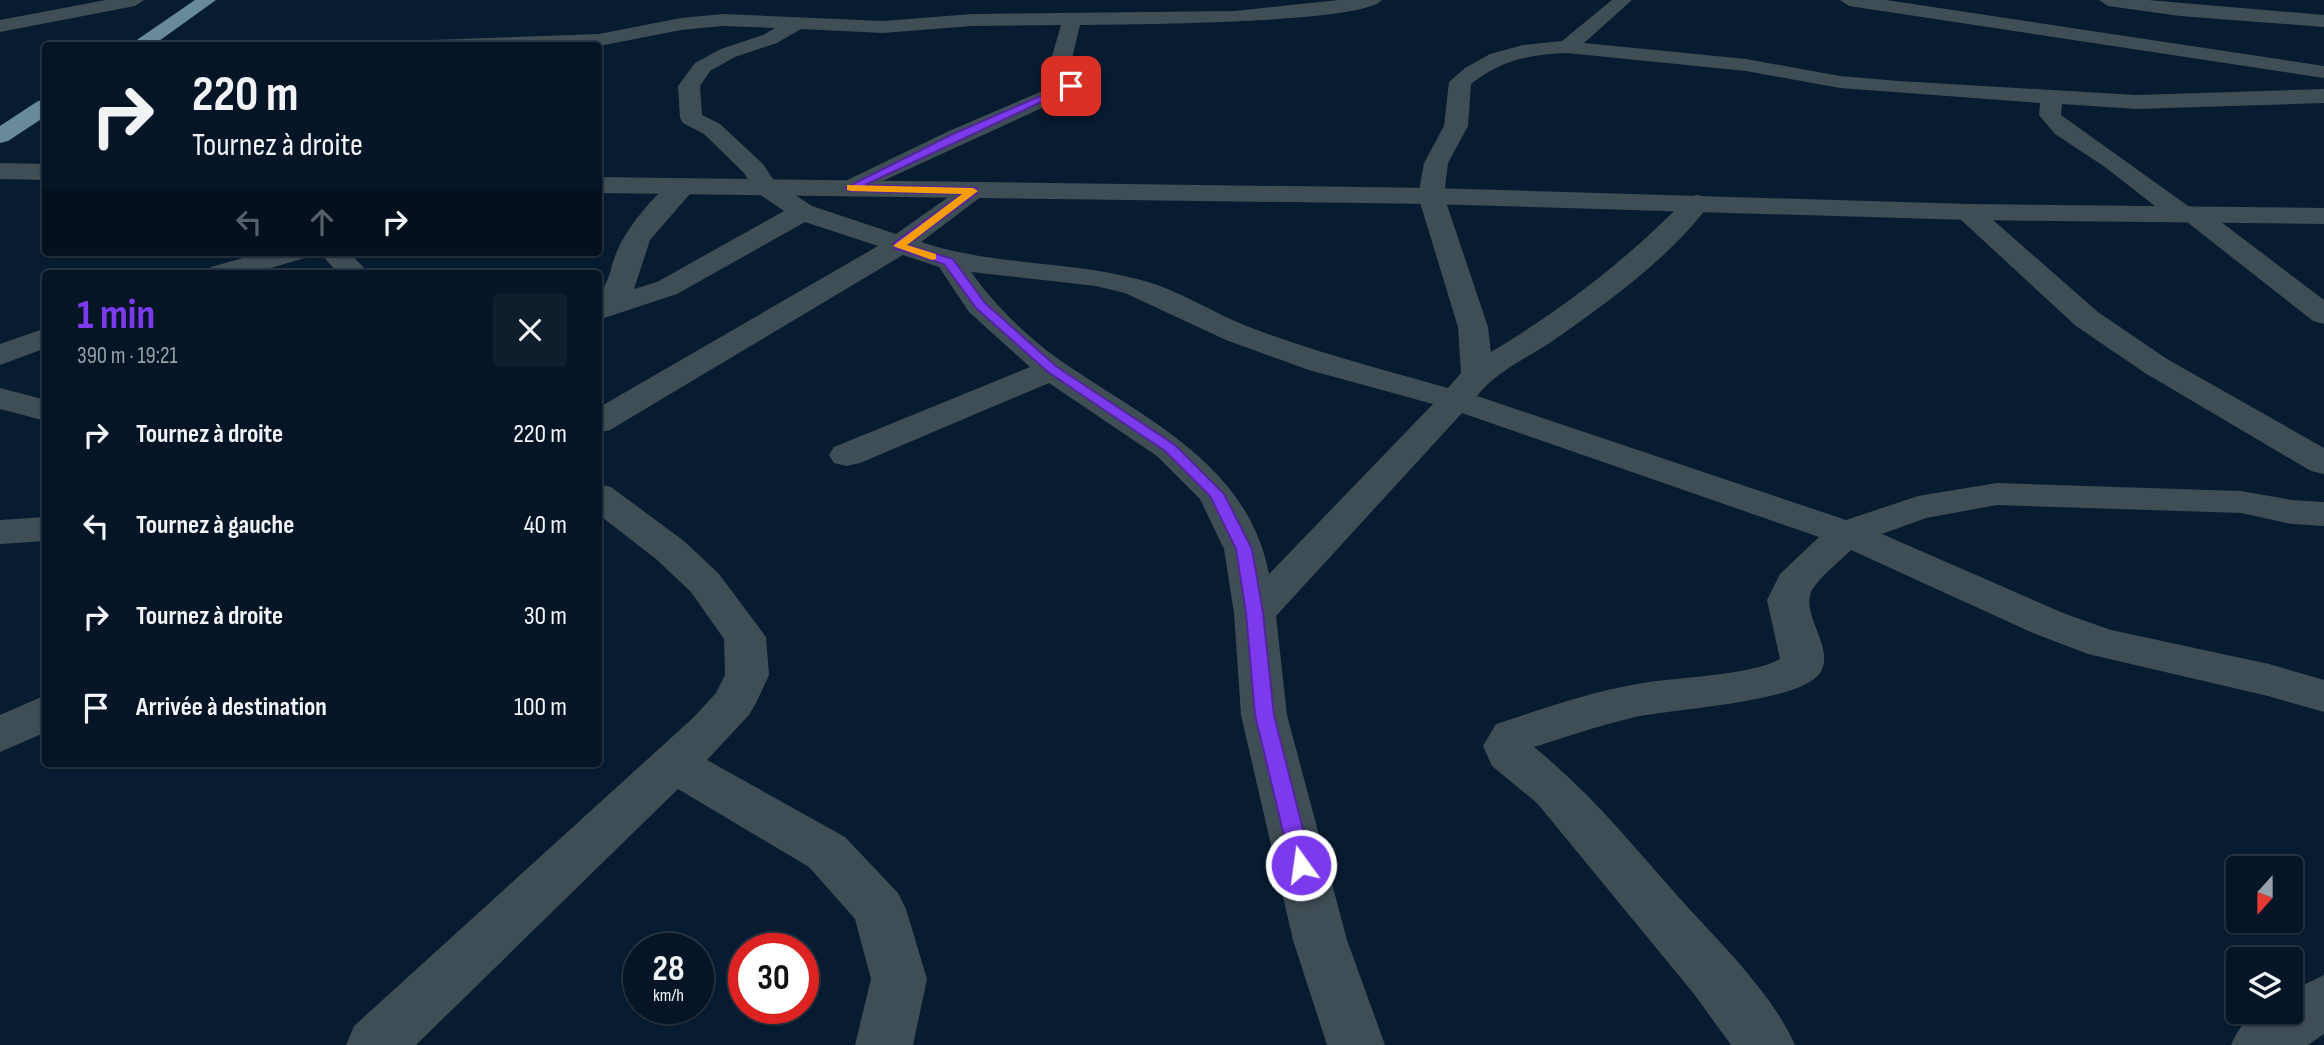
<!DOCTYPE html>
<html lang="fr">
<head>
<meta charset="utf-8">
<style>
  body { margin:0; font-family:"Sofia Sans Condensed",sans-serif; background:#0e1e2d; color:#f1f3f6; height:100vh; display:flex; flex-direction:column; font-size:26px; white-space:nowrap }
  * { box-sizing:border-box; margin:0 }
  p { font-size:23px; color:#979fa7 }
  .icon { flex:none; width:38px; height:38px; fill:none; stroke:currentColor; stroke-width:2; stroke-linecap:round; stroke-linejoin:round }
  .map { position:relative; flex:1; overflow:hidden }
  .panel { position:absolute; left:42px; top:270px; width:560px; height:497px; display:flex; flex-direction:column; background:#051525; border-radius:7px; box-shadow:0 2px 5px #0004,0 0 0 2px #263442 }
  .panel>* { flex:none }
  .banner { position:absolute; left:42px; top:42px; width:560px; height:214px; border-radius:7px; box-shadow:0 2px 5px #0004,0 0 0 2px #263442; background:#051525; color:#f1f3f6; overflow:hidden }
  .needle { width:46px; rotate:201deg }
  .buttons { position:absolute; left:2226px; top:856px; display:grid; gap:14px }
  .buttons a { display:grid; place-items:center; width:77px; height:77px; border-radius:7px; background:#051525; box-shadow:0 2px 5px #0004,0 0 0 2px #263442; font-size:35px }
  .speed { position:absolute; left:623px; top:933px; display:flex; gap:14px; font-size:35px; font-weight:700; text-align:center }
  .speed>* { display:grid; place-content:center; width:91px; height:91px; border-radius:50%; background:#051525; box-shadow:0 2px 5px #0004,0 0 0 2px #263442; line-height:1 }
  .speed small { font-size:18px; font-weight:400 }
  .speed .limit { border:10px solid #d22; background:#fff; color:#111 }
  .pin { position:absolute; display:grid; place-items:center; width:60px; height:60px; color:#fff; margin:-30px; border-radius:14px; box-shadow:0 4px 10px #0006 }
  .me { position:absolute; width:77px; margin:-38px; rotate:346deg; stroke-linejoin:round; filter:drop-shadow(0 0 5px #0008) }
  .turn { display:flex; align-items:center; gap:24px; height:147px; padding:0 35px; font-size:32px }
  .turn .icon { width:91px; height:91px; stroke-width:2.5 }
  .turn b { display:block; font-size:49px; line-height:60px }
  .lanes { display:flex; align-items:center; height:66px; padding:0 35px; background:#0003; justify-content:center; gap:35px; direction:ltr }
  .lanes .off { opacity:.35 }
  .round { display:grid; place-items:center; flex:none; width:74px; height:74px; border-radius:7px; background:#0e1e2d }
  .head { display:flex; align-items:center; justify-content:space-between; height:119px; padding:0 35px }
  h1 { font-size:42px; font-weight:700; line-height:52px; color:#7c3aed }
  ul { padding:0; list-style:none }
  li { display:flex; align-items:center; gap:21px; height:91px; padding:0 35px }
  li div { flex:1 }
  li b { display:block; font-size:26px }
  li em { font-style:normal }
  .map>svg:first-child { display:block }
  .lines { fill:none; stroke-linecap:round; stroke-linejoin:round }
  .minor { fill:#3f4e54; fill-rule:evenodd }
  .tertiary { fill:#3f4e54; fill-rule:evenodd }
  .trunk { fill:#688b9a; fill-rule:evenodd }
  .route { fill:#7c3aed; stroke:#51269a; stroke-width:2 }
  .slow { fill:#f59e0b }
</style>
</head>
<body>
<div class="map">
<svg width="2324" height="1045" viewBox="0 0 2324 1045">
  <rect width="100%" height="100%" fill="#071c31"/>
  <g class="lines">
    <!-- minor -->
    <path class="minor" d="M 106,0 L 144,0 L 135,6 L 0,32 L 0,20 Z
      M 1339,0 L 1382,0 C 1363,24 1123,24 1080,25 L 1070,67 L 1083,77 L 1079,91 L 850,196 L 841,193 L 837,188 L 841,183 L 949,131 L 1061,83 L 1061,80 L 1048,70 L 1061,25 L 972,26 L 883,33 L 801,29 L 777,43 L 735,57 L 710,71 L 700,86 L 702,115 L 720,124 L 763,164 L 775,182 L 812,206 L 896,234 L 964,186 L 973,183 L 982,186 L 986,191 L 982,196 L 921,242 C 992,266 1069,260 1141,280 C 1179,290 1213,313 1249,327 C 1314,352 1381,369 1448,388 L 1461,373 L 1458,327 L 1418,196 L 1424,163 L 1444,126 L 1449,82 L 1465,68 L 1490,54 L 1523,45 L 1562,41 L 1612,0 L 1632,0 L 1584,43 L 1746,59 L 1840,76 L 1899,81 L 2136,95 L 2324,89 L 2324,103 L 2136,109 L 2062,104 L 2061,115 L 2191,208 L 2204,209 L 2324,300 L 2324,324 L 2313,321 L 2187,222 L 2174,221 L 2105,167 L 2055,134 L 2039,115 L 2040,103 L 1840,88 L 1746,71 L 1567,53 C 1530,54 1500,61 1471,84 L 1468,126 L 1448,163 L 1444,196 L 1488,327 L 1491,352 C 1563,309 1629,258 1688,197 L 1697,195 L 1706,197 L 1710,203 C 1674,255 1603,306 1551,342 C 1525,359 1496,372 1477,396 L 1846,520 L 1918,496 L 1997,483 L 2241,491 L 2292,500 L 2324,502 L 2324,526 L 2292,524 L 2241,513 L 1997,505 L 1926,518 L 1882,534 L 2063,613 L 2111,630 L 2269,664 L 2324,680 L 2324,712 L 2268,696 L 2088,654 L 2033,633 L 1851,550 C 1839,562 1823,574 1814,587 C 1796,612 1837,647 1820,673 C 1800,703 1668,709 1631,718 C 1598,726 1566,737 1534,747 C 1590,792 1635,848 1683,902 C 1721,944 1772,993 1795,1045 L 1731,1045 L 1694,994 L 1537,803 L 1492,766 L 1483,746 L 1496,724 C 1542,709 1590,692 1637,684 C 1674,677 1750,676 1780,659 L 1767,600 L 1780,574 L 1819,537 L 1462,413 L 1276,616 L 1287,715 L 1347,940 L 1385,1045 L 1327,1045 L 1293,940 L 1241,715 L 1234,613 L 1224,549 L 1200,499 L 1157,456 L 1049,383 L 860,463 L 847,466 L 834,463 L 829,455 L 834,447 L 1030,367 L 969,312 L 939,267 L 903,255 L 610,430 L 598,433 L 598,408 L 878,246 L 805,222 L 677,294 L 598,320 L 598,294 C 611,282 610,265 618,249 C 626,230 656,190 675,182 C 681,180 685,181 691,183 L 695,188 L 650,240 L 634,289 L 657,282 L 784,211 L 756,192 L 744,173 L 704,134 L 683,123 L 680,118 L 678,86 L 695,63 L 721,49 L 763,35 L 775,28 L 723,26 L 681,30 L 599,46 L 420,46 L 430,40 L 599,34 L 681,18 L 723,14 L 883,21 L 972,14 L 1235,11 ZM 971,272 L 1096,286 L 1125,293 L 1226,340 L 1309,370 L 1433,404 L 1269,574 C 1248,465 1149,421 1067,365 C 1031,341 996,307 971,272 Z
      M 1840,0 L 1886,0 L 2324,66 L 2324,78 L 1849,6 Z
      M 2099,0 L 2148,0 L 2324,15 L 2324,27 L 2180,16 L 2108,6 Z
      M 1968,204 L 1977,206 L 2098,312 L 2167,359 L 2324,448 L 2324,474 L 2311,471 L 2145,373 L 2076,326 L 1959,218 L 1955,212 L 1959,206 Z
      M 264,252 L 309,252 L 305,258 L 253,273 L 207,273 L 211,267 Z
      M 319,252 L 349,252 L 369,273 L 338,273 Z
      M 46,328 L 46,348 L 0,365 L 0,344 Z
      M 0,388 L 46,400 L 46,421 L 0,409 Z
      M 598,484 L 611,487 L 684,541 L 719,574 L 766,637 L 769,675 L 756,703 L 749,715 L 707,760 L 845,837 L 898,893 L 906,909 L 927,979 L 913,1045 L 855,1045 L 871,979 L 855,919 L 809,867 L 678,789 L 416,1045 L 346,1045 L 354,1026 L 694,717 L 716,693 L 725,675 L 724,639 L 691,592 L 656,559 L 598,514 Z
      M 46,517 L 46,541 L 0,544 L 0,520 Z
      M 46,695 L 46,732 L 0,752 L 0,715 Z
      M 2324,975 L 2324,1034 L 2308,1045 L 2231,1045 C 2245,1013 2258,1012 2291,1012 L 2291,991 Z"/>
    <!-- tertiary -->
    <path class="tertiary" d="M 0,163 L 46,164 L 46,180 L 0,179 Z
      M 598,177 L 1431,188 L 1968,204 L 2324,208 L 2324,224 L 1968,220 L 1431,204 L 598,193 Z"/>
    <!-- trunk -->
    <path class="trunk" d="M 195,0 L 216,0 L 152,46 L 128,46 Z
      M 46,99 L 46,116 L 8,141 L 0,143 L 0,126 L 38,101 Z"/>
  </g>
  <!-- route -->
  <path class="route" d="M 1068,84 L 1075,86 L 865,185 L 977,188 L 977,193 L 907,245 L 953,259 L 985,303 L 1057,367 L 1175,445 L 1224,494 L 1252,549 L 1263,613 L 1274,715 L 1312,865 L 1309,871 L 1301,874 L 1294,871 L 1291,865 L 1255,715 L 1246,613 L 1236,549 L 1210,496 L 1165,451 L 1048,372 L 976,308 L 944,264 L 894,248 L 894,243 L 962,194 L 850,191 L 845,188 L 953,134 Z"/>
  <!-- slow -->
  <path class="slow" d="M 847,185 L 973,188 L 978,191 L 907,245 L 936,254 L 936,259 L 932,260 L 893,246 L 962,194 L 851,191 L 847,190 Z"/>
</svg>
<div class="buttons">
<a><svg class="needle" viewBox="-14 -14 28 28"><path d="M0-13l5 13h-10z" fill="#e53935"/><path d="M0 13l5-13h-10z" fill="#979fa7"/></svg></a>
<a><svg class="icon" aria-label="layers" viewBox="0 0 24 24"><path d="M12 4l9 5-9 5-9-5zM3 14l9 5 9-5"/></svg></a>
</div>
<div class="speed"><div>28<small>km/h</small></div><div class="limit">30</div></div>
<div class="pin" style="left:1071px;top:86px;background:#d93025"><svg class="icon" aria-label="arrive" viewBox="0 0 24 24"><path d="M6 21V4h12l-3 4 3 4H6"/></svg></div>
<svg class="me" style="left:1301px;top:865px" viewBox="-20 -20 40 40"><circle r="17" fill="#7c3aed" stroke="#fff" stroke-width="3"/><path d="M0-11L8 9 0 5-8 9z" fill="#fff"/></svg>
<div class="banner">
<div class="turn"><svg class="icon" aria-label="right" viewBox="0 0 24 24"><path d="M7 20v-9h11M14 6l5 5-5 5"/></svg><div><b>220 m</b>Tournez à droite</div></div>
<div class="lanes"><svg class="icon off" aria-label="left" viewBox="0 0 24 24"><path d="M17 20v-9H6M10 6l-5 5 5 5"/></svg><svg class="icon off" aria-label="ahead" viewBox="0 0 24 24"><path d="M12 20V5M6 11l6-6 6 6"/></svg><svg class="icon" aria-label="right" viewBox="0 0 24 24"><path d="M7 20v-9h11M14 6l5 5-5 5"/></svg></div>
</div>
<section class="panel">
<div class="head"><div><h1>1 min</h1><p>390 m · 19:21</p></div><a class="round"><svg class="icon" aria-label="close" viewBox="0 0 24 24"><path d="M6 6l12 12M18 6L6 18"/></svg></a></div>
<ul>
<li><svg class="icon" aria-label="right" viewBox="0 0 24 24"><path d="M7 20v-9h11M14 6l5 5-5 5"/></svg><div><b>Tournez à droite</b></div><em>220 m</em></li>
<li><svg class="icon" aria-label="left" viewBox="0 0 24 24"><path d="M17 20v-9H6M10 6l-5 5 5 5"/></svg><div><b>Tournez à gauche</b></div><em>40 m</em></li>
<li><svg class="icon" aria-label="right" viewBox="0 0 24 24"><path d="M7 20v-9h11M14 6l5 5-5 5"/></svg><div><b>Tournez à droite</b></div><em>30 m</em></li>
<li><svg class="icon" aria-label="arrive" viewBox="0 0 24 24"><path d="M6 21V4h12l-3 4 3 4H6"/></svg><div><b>Arrivée à destination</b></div><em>100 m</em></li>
</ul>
</section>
</div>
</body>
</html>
